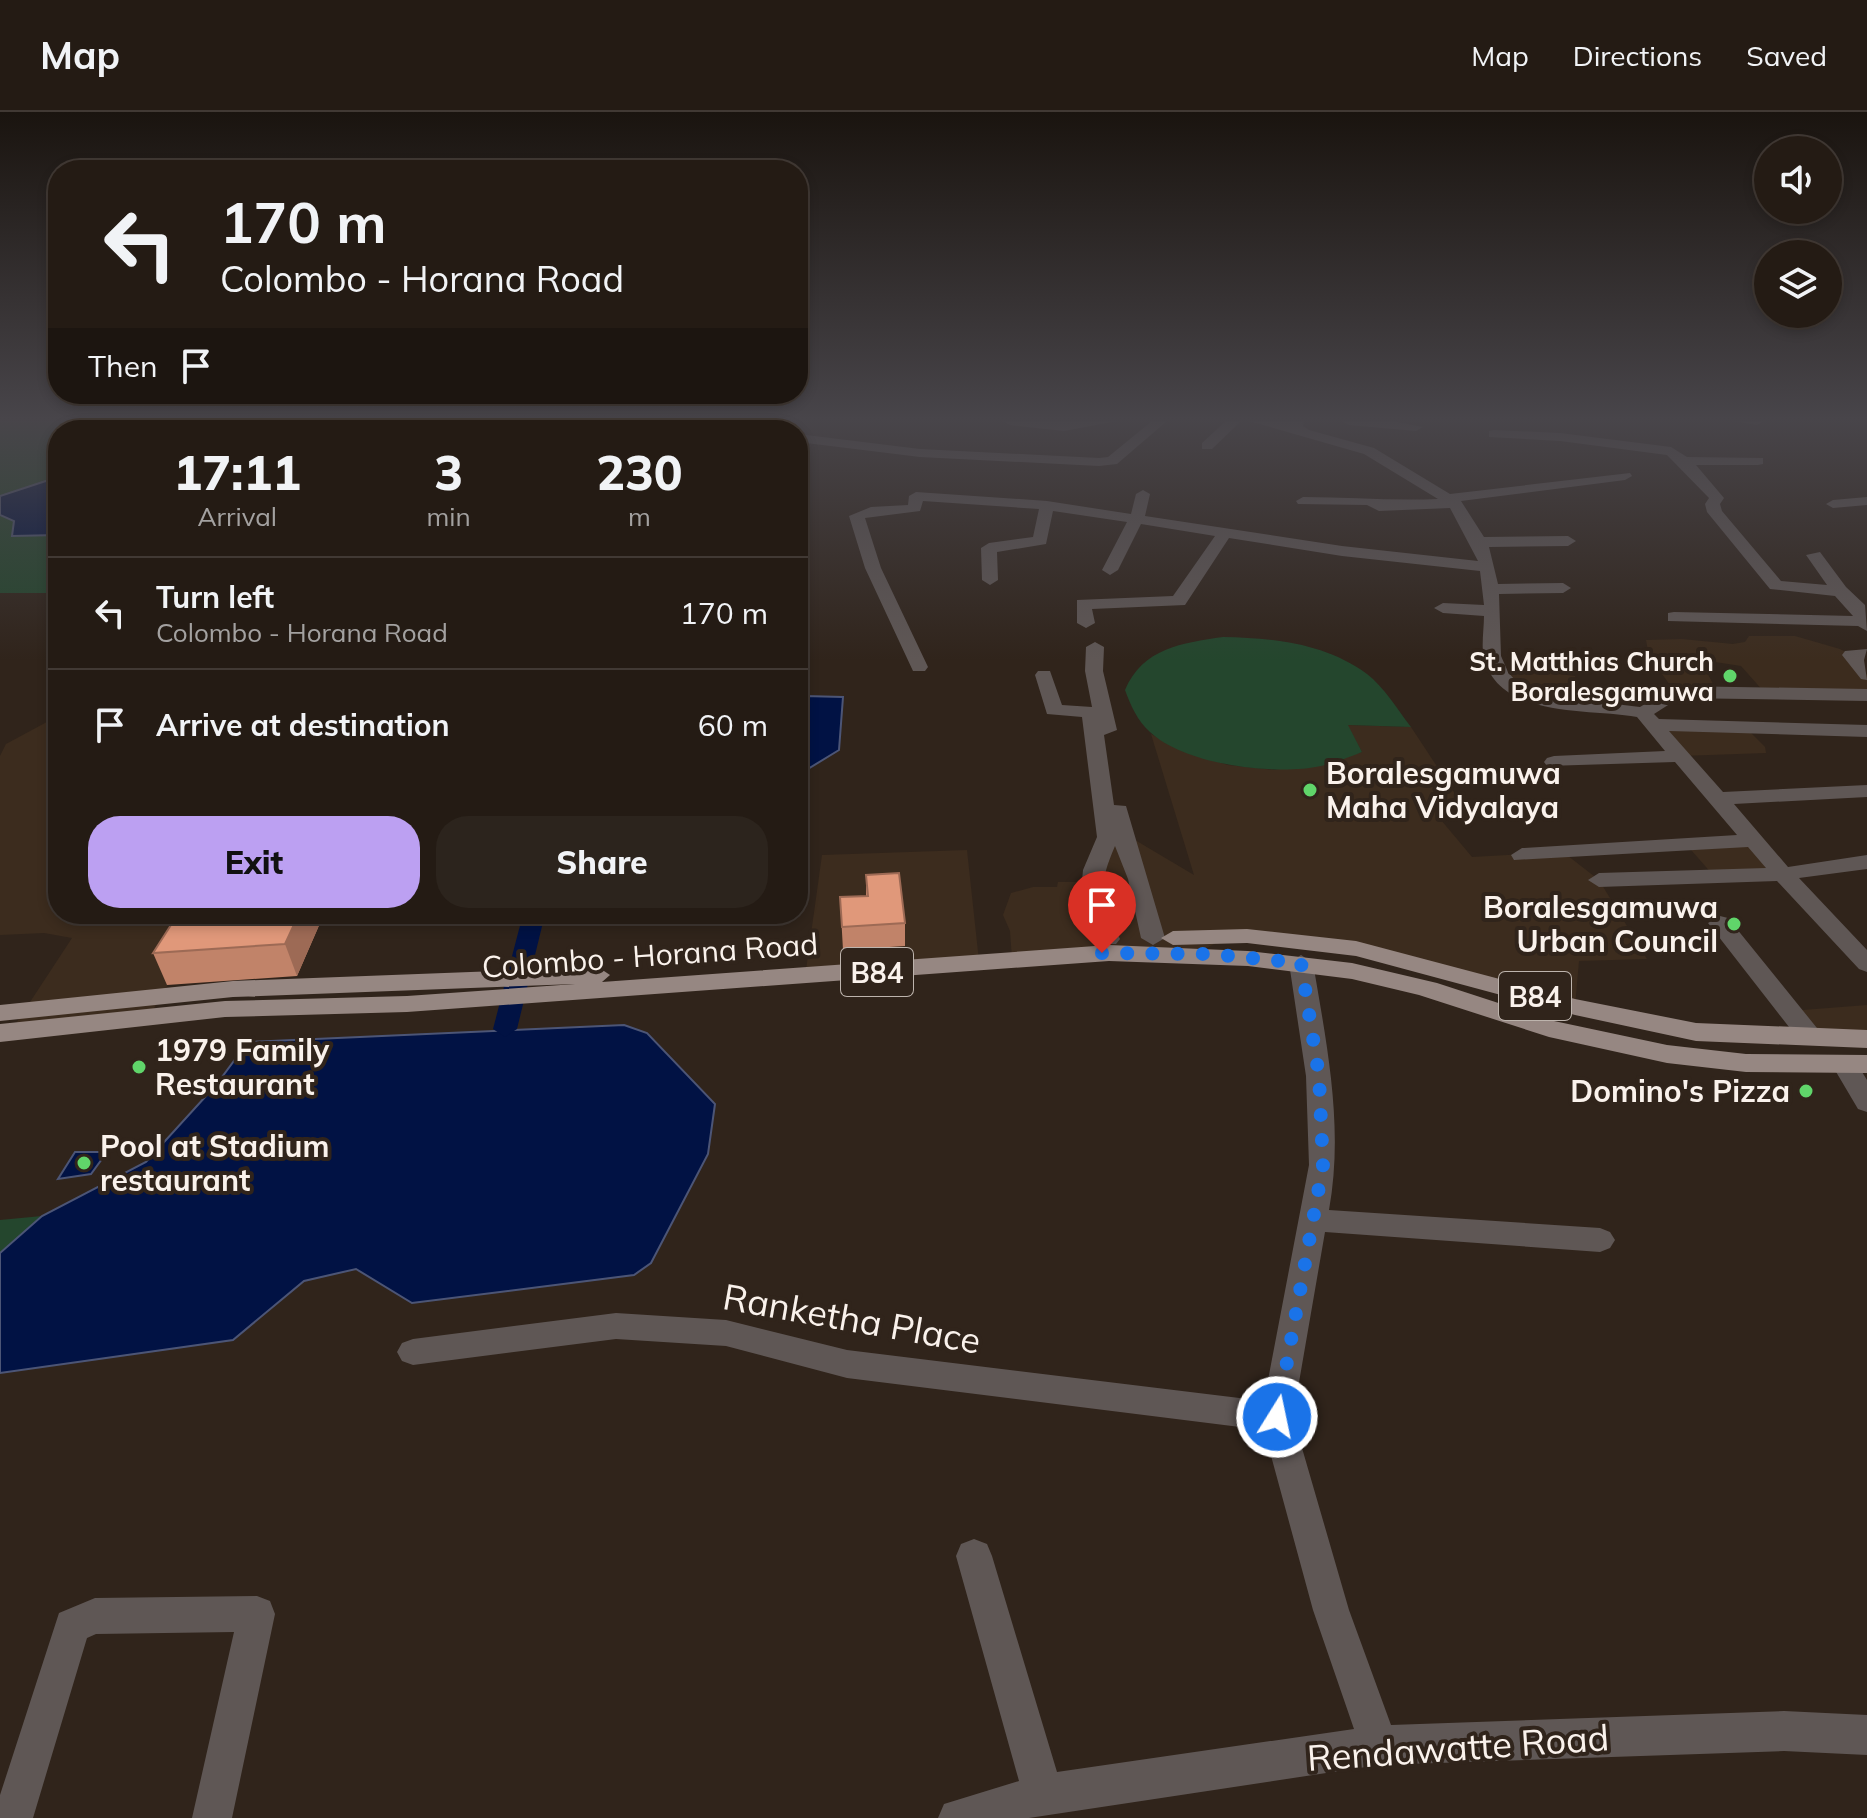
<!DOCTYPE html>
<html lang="en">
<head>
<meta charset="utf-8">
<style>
  body { margin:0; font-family:Mulish,sans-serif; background:#2c241d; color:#f1f3f6; height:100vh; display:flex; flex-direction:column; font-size:30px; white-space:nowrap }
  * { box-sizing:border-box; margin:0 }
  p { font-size:26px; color:#a3a1a0 }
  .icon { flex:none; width:44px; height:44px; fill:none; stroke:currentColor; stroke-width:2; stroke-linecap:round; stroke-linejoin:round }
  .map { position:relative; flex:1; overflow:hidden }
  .panel { position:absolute; left:48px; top:308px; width:760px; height:504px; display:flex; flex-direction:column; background:#241b14; border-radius:32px; box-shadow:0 4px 12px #0003,0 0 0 2px #413934 }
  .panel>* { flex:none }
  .top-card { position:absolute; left:48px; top:48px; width:760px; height:244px; border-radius:32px; box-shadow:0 4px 12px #0003,0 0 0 2px #413934; background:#241b14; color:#f1f3f6; overflow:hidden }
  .controls { position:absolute; left:1754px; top:24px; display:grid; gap:16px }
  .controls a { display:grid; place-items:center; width:88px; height:88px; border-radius:50%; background:#241b14; box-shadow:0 4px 12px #0003,0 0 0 2px #413934; font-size:40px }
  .pin { position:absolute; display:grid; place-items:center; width:68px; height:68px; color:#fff; margin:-82px -34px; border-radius:50% 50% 50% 0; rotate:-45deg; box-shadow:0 0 8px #0007 }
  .pin .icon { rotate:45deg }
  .me { position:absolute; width:88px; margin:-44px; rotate:10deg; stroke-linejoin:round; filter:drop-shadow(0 0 6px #0008) }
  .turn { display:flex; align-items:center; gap:28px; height:168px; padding:0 40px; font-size:36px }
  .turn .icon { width:104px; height:104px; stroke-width:2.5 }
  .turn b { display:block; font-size:56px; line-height:68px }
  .then { display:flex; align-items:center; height:76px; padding:0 40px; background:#0003; gap:16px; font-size:30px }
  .eta { display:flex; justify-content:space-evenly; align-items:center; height:136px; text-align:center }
  .eta b { font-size:48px; font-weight:800; line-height:56px }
  .action { display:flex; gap:16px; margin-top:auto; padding:16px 40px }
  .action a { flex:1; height:92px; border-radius:32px; background:#bca0f2; color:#111; font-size:32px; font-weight:800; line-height:92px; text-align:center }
  .action a+a { background:#2c241d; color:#f1f3f6 }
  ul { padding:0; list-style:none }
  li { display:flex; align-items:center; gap:24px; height:112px; padding:0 40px; border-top:2px solid #413934 }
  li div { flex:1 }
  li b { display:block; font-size:30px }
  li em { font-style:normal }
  header { display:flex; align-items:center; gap:48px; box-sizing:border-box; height:112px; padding:0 40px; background:#241b14; border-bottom:2px solid #413934 }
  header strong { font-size:38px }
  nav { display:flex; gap:44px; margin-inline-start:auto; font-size:28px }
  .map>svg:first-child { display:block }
  .built { fill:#3c2c1e }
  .green { fill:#24462d }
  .water { fill:#011244; stroke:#4c5576; stroke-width:2 }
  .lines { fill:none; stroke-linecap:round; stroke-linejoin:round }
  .canal { fill:#011244; fill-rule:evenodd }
  .minor { fill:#5f5755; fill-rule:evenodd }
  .major { fill:#968782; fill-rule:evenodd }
  .wall { fill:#c18369 }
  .shaded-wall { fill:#9d6a55 }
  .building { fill:#e0987a; stroke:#9d6a55; stroke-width:2 }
  .route { stroke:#1a73e8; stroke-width:14; stroke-dasharray:0 25.2 }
  .poi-dot { fill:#60d56a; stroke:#30241b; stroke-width:3 }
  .labels { text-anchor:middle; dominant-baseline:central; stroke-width:8; stroke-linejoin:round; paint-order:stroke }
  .far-poi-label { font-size:26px; font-weight:bold; fill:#faf2ec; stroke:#30241b; text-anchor:end }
  .shield { fill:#30241b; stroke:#bdb4ad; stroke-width:2 }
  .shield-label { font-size:28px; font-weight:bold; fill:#faf2ec }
  .poi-label { font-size:30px; font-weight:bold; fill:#faf2ec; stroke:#30241b; text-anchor:start }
  .street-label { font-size:30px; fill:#faf2ec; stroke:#30241b }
  .near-street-label { font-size:36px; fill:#faf2ec; stroke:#30241b }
</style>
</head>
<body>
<header>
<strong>Map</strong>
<nav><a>Map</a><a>Directions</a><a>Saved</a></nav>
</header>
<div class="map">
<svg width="1867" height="1706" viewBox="0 0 1867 1706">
  <rect width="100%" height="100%" fill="#30241b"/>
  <!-- built -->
  <path class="built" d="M 1749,524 L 1795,524 L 1840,537 L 1851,543 L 1867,563 L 1867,583 L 1765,581 L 1741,554 L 1715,550 L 1704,555 L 1718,581 L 1675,580 L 1649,544 L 1646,528 L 1682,527 L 1733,532 L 1745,530 Z
    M 1527,558 L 1575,564 L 1583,592 L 1528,584 L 1499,562 Z
    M 58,604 L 58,802 L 209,802 L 153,898 L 13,916 L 72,826 L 44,821 L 0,823 L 0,644 L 6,632 Z
    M 1347,613 L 1411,615 L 1471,706 L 1441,708 L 1472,745 L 1563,740 L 1599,768 L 1647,847 L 1579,849 L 1575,895 L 1416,851 L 1276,826 L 1218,830 L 1206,836 L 1105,836 L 1012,847 L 1010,819 L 1003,803 L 1011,781 L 1033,775 L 1057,775 L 1058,770 L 1091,770 L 1108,725 L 1130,725 L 1194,763 L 1151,622 L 1185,640 L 1228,653 L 1275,658 L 1362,640 Z
    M 1656,613 L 1746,616 L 1765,635 L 1766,641 L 1681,644 Z
    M 1753,728 L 1783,762 L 1713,763 L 1685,731 Z
    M 967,738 L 979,849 L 805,865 L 822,743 Z
    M 1867,893 L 1867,927 L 1812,927 L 1790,899 Z"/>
  <!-- green -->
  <path class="green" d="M 0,309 L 550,309 L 540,318 L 58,318 L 58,365 L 0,384 Z
    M 0,403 L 14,409 L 13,423 L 58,423 L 58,481 L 0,481 Z
    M 1223,525 C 1273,526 1325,531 1367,562 C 1384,575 1398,598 1411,615 L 1348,613 L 1362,640 C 1349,645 1335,651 1321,654 C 1275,664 1185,653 1150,620 C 1137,608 1131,594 1125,578 C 1143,536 1182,531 1223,525 Z
    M 42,1104 L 0,1141 L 0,1108 Z"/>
  <!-- water -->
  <path class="water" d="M 550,309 L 713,309 L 702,318 L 540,318 Z
    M 58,365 L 58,423 L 12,424 L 14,409 L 0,403 L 0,384 Z
    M 804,584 L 843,585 L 839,638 L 798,663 L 798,591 Z
    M 624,913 L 647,921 L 715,992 L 708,1042 L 651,1151 L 634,1163 L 412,1191 L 356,1157 L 304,1169 L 233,1228 L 0,1261 L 0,1141 L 42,1104 L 146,1050 L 216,973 L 248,930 Z
    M 75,1040 L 107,1040 L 91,1062 L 58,1067 Z"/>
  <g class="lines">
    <!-- canal -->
    <path class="canal" d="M 523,802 L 545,802 L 517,917 L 505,925 L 493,917 Z"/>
    <!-- minor -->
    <path class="minor" d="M 1003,309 L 1117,309 L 1064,319 L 1010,313 Z
      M 1152,309 L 1167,309 L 1117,352 L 1099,354 L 920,345 L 798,330 L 798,322 L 920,337 L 1099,346 L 1108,345 Z
      M 1226,309 L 1241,309 L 1212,337 L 1202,337 L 1202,331 Z
      M 1249,309 L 1304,309 L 1303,314 L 1309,318 L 1374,336 L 1450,382 L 1630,361 L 1632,364 L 1625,368 L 1461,389 L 1484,425 L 1568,424 L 1576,429 L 1568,434 L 1489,435 L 1498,472 L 1563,471 L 1571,476 L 1563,481 L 1499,482 L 1501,544 L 1508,560 L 1520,574 L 1550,584 L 1640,595 L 1675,574 L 1867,577 L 1867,589 L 1679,586 L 1654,602 L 1659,607 L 1867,613 L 1867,625 L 1669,619 L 1723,680 L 1867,673 L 1867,685 L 1734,692 L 1788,755 L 1867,743 L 1867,757 L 1799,766 L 1867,838 L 1867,860 L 1859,857 L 1777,769 L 1599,775 L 1588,768 L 1599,761 L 1766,756 L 1748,735 L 1514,748 L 1511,743 L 1522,736 L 1737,723 L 1675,650 L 1547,654 L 1544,650 L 1547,646 L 1554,644 L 1665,639 L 1637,605 C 1588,596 1501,607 1484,547 C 1481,534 1484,517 1484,504 L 1443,501 L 1434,496 L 1443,491 L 1484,493 L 1480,459 L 1342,444 L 1229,426 L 1185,493 L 1092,497 L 1095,511 L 1086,516 L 1077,511 L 1077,488 L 1173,484 L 1215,424 L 1141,412 L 1118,458 L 1110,463 L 1102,458 L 1127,410 L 1053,399 L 1046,432 L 997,440 L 998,468 L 990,473 L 982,468 L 981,436 L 989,431 L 1033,425 L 1039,397 L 923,389 L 920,399 L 865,406 L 881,456 L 928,555 L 925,559 L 913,559 L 865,456 L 849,404 L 871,395 L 908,393 L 909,384 L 916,380 L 1047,389 L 1131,402 L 1136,382 L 1143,378 L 1150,382 L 1145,404 L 1342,434 L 1478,449 L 1450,396 L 1379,399 L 1367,393 L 1298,392 L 1296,389 L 1303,385 C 1349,385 1392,389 1438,387 L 1364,342 Z
      M 1342,309 L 1392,309 L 1423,315 L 1416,319 L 1349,313 Z
      M 1734,309 L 1764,309 L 1757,313 Z
      M 1494,318 L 1560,321 L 1671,335 L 1687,345 L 1763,346 L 1763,352 L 1758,353 L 1696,353 L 1724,386 L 1720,392 L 1722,399 L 1781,469 L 1827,473 L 1806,443 L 1820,440 L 1846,475 L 1865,493 L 1867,519 L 1858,514 L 1668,509 L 1668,501 L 1674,500 L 1853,504 L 1835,484 L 1770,477 L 1707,400 L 1705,392 L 1709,386 L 1667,343 L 1560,329 L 1489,325 L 1489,319 Z
      M 1867,385 L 1867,393 L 1833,396 L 1826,392 L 1833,388 Z
      M 1095,530 L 1104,535 L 1103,559 L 1117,618 L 1104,623 L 1114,693 L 1126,694 L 1165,826 L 1153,833 L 1141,826 L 1128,767 L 1115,734 C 1097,776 1100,787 1120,827 L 1116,832 L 1100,832 L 1080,791 L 1083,758 L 1097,725 L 1082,605 L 1047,602 L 1035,563 L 1038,559 L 1050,559 L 1062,593 L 1092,595 L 1085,559 L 1086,535 Z
      M 1867,537 L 1864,548 L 1867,568 L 1861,567 L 1842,543 L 1845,539 Z
      M 1720,804 L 1728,806 L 1821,921 L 1825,927 L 1821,933 L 1803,933 L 1708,811 Z
      M 1301,843 L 1313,851 C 1327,934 1344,1015 1329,1098 L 1600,1116 L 1610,1120 L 1615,1128 L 1610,1136 L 1600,1140 L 1325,1120 L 1293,1305 L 1349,1498 L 1391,1613 L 1784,1599 L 1867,1603 L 1867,1643 L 1784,1639 L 1379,1653 L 1029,1706 L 938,1706 L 944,1692 L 1019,1669 L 956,1444 L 961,1432 L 974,1427 L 987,1432 L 992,1444 L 1057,1660 L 1354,1617 L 1313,1498 L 1264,1318 L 847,1266 L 726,1234 L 616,1227 L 413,1253 L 402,1249 L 397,1240 L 402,1231 L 413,1227 L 616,1201 L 726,1208 L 847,1238 L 1264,1289 L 1309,1053 L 1306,964 L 1289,851 Z
      M 1845,944 L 1854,947 L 1867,968 L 1867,1000 L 1858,997 L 1832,953 L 1836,947 Z
      M 257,1484 L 270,1489 L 275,1502 L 232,1706 L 192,1706 L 234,1520 L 96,1522 L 87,1526 L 33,1706 L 0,1706 L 0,1683 L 59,1501 L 95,1486 Z"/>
    <!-- major -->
    <path class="major" d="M 1247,817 L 1356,829 L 1575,887 L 1696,911 L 1867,918 L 1867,936 L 1696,929 L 1575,903 L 1356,844 L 1247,831 L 1173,833 L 1161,826 L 1173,819 Z
      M 1109,833 L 1248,839 L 1352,851 L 1437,871 L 1554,909 L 1667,933 L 1746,942 L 1867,943 L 1867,961 L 1746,960 L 1667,951 L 1549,925 L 1419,883 L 1352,867 L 1248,854 L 1109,849 L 407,900 L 225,905 L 0,930 L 0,912 L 225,889 L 407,884 L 575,872 L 233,885 L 0,909 L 0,893 L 233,869 L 598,855 L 610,863 L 602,870 Z"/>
  </g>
  <!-- wall -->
  <path class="wall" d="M 866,763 L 905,811 L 905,834 L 843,838 L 840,785 L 866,784 Z
    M 324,802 L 297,864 L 167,873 L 153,841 Z"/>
  <!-- shaded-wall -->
  <path class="shaded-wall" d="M 299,802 L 324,802 L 297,864 L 285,832 Z"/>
  <!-- building -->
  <path class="building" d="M 899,761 L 905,811 L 842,815 L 840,785 L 868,784 L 866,763 Z
    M 178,802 L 299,802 L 285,832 L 153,841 Z"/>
  <!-- sky -->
  <linearGradient id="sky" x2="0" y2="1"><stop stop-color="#1a140f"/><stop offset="0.56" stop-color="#48454a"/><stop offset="1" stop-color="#48454a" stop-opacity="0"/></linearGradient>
  <rect width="1867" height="548" fill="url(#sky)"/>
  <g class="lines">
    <!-- route -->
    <path class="route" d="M 1102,841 L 1211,842 L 1301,851 L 1319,964 L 1323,1053 L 1277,1305"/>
  </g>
  <!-- markers -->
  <g class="poi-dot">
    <circle cx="1730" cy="564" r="8"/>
    <circle cx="1310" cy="678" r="8"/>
    <circle cx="1734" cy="812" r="8"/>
    <circle cx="139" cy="955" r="8"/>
    <circle cx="1806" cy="979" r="8"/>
    <circle cx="84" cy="1051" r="8"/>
  </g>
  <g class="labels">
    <!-- far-poi labels -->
    <g class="far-poi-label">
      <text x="1714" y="549">St. Matthias Church<tspan x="1714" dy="30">Boralesgamuwa</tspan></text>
    </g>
    <!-- shield labels -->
    <g class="shield">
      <rect x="841" y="836" width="72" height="48" rx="6"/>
      <rect x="1499" y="860" width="72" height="48" rx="6"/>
    </g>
    <g class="shield-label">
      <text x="877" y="860">B84</text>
      <text x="1535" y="884">B84</text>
    </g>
    <!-- poi labels -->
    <g class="poi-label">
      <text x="1326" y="661">Boralesgamuwa<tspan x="1326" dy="34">Maha Vidyalaya</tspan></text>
      <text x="1718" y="795" text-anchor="end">Boralesgamuwa<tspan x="1718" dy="34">Urban Council</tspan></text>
      <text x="155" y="938">1979 Family<tspan x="155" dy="34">Restaurant</tspan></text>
      <text x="1790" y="979" text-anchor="end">Domino's Pizza</text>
      <text x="100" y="1034">Pool at Stadium<tspan x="100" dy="34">restaurant</tspan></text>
    </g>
    <!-- street labels -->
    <g class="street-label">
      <text transform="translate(650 843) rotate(-4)">Colombo - Horana Road</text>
    </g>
    <!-- near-street labels -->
    <g class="near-street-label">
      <text transform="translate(852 1206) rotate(10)">Ranketha Place</text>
      <text transform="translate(1458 1635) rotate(-4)">Rendawatte Road</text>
    </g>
  </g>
</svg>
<div class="controls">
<a><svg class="icon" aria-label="sound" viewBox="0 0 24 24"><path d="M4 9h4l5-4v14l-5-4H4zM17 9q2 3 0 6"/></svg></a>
<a><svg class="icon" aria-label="layers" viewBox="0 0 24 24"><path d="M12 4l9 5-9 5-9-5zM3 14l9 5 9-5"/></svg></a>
</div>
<div class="pin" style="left:1102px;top:841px;background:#d93025"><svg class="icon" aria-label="arrive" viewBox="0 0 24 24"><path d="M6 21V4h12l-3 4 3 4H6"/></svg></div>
<svg class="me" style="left:1277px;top:1305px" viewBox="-20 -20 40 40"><circle r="17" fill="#1a73e8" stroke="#fff" stroke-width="3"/><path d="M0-11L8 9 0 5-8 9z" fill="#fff"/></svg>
<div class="top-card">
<div class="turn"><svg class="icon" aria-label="left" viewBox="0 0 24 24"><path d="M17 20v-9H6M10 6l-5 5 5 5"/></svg><div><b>170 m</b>Colombo - Horana Road</div></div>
<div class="then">Then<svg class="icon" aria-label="arrive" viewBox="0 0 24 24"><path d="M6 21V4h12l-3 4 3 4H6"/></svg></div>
</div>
<section class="panel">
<div class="eta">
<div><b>17:11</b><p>Arrival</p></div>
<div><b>3</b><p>min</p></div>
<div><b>230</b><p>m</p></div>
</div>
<ul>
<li><svg class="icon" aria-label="left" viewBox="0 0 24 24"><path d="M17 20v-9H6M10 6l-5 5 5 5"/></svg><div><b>Turn left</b><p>Colombo - Horana Road</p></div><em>170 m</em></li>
<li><svg class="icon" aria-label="arrive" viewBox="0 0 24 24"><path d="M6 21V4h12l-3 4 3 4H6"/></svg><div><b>Arrive at destination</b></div><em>60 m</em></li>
</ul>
<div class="action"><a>Exit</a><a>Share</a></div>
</section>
</div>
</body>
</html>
